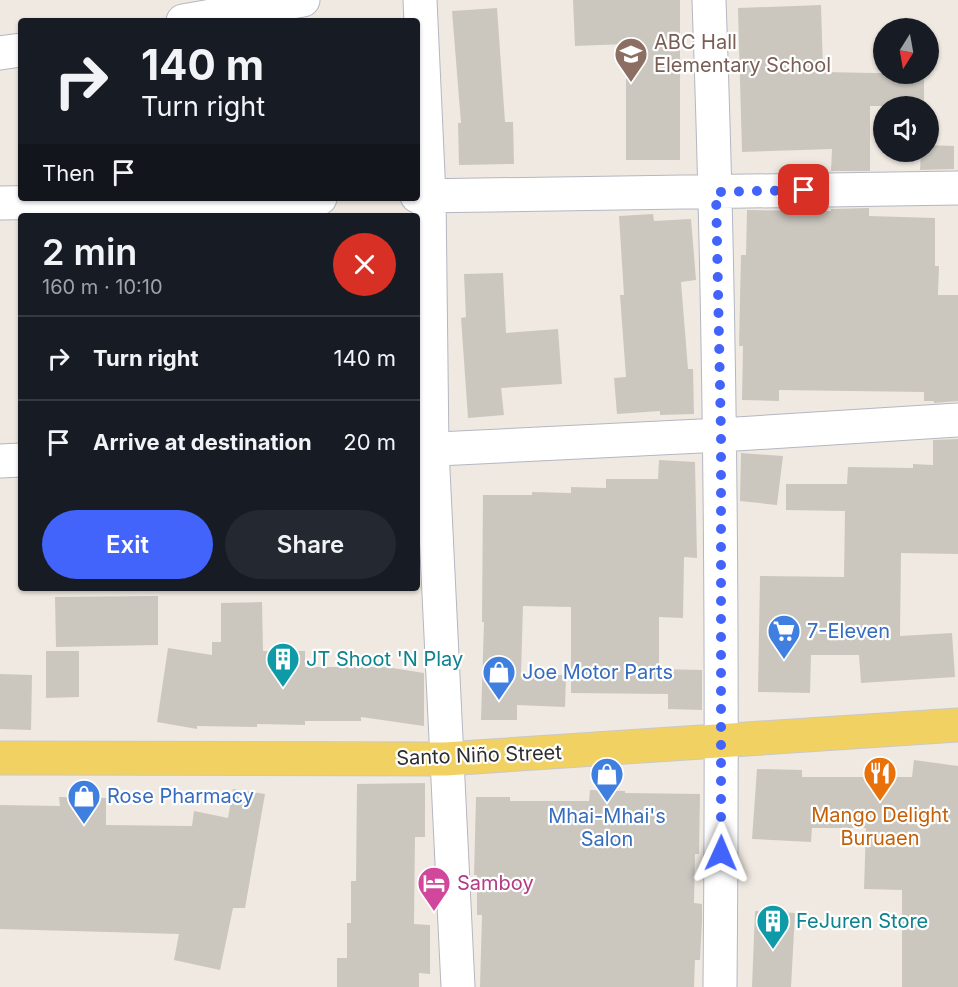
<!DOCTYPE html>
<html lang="en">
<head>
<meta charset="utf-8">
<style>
  body { margin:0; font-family:Inter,sans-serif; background:#242831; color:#f1f3f6; height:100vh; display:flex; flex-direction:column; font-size:22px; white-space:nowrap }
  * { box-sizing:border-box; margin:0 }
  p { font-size:20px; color:#9ea1a6 }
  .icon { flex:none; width:33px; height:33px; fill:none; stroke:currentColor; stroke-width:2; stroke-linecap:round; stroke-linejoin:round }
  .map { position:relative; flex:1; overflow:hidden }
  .sheet { position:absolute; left:18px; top:213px; width:402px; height:378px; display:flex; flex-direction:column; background:#171b24; border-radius:6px; box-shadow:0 2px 4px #0004 }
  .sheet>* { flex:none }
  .hud { position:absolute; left:18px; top:18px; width:402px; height:183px; border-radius:6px; box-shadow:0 2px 4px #0004; background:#171b24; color:#f1f3f6; overflow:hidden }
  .needle { width:39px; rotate:191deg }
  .controls { position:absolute; left:873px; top:18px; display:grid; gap:12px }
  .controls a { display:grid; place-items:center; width:66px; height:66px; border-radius:50%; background:#171b24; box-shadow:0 2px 4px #0004; font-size:30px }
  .pin { position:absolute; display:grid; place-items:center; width:51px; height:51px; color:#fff; margin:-26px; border-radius:12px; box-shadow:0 3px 9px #0006 }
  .me { position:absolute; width:66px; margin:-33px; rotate:1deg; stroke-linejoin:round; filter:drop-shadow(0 0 4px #0008) }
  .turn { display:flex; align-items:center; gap:21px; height:126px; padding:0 24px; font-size:27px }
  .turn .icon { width:78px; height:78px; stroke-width:2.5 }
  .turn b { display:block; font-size:42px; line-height:51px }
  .then { display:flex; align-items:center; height:57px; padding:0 24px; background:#0003; gap:12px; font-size:22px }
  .round { display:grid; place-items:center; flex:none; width:63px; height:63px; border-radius:32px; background:#242831 }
  .head { display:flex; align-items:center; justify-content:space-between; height:102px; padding:0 24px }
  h1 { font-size:36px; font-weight:600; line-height:45px }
  .action { display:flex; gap:12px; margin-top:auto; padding:12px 24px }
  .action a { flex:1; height:69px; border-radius:36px; background:#4264fb; color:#fff; font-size:24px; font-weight:600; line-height:69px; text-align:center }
  .action a+a { background:#242831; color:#f1f3f6 }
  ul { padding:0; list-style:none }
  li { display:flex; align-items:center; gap:18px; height:84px; padding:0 24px; border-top:2px solid #363941 }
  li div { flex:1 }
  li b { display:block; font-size:22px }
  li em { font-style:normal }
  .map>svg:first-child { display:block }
  .building { fill:#cbc7bf }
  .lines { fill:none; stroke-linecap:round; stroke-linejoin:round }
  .minor-casing { stroke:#b4b7c1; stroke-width:35 }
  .major-casing { stroke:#c9c9c9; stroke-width:35 }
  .minor { stroke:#fff; stroke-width:33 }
  .major { stroke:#f2d163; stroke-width:33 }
  .route { stroke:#4264fb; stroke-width:10; stroke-dasharray:0 18 }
  .labels { text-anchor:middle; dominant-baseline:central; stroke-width:4.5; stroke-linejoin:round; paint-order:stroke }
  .education-label { font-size:20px; fill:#785e54; stroke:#fff; text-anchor:start }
  .shop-label { font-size:20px; fill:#366cbe; stroke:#fff; text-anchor:start }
  .culture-label { font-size:20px; fill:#0d838f; stroke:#fff; text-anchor:start }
  .street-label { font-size:20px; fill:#2e2e2e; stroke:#fff }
  .food-label { font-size:20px; fill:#c56008; stroke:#fff }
  .hotel-label { font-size:20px; fill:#b23c85; stroke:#fff; text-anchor:start }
</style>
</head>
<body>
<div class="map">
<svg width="958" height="987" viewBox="0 0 958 987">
  <rect width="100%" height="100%" fill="#efe9e1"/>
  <!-- building -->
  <path class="building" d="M 573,0 L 680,0 L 680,160 L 626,160 L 626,44 L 575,46 Z
    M 821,5 L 823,72 L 924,74 L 924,106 L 870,106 L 870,171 L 831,171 L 832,149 L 742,152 L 738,8 Z
    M 497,8 L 505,122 L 513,122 L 514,164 L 459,165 L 458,123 L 461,123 L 452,11 Z
    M 928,145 L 954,146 L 954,169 L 920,170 L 921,152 L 928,152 Z
    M 869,208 L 869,216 L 935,218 L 935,266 L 939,266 L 938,295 L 958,295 L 958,401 L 934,403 L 934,401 L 924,401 L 924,392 L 779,390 L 779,401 L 742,400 L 743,346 L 739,346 L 741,255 L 746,255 L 747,210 L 831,211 L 831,209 Z
    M 653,214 L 654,221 L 691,219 L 696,280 L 681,282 L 688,369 L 693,369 L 694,414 L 660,415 L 660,411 L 617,414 L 614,378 L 626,377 L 620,295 L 624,295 L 619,216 Z
    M 503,273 L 506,333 L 558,329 L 562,384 L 501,388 L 504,415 L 468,418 L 461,318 L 466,317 L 464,274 Z
    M 958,439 L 958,554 L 901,553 L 900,636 L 952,633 L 955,677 L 861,683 L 859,655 L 811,655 L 810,693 L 758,692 L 760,576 L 844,577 L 845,511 L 786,510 L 786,484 L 847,484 L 848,467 L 913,468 L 913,464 L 933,465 L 933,440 Z
    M 741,453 L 783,456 L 777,505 L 740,501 Z
    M 659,460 L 695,462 L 697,558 L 684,557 L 683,618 L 659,617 L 659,669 L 702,670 L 702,710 L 668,709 L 668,694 L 571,693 L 571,607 L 523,606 L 521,674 L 566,675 L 565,707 L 517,705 L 517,720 L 481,720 L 484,622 L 482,622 L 483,495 L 532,495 L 532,492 L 571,493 L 571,487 L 606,488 L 606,479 L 658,479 Z
    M 158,596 L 158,645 L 56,647 L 55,597 Z
    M 262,602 L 263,651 L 305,651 L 305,667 L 386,667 L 424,673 L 424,726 L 361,717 L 361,721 L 305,721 L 305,725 L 257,724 L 257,727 L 197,726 L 197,729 L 157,722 L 168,648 L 212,655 L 212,642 L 221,642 L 221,603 Z
    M 46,651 L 79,651 L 79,697 L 46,698 Z
    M 0,674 L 32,675 L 31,730 L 0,729 Z
    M 914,760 L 958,766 L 958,987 L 902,987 L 902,890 L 864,889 L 866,828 L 812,828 L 811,842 L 752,839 L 757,769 L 802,770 L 802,777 L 912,777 Z
    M 425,783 L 425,837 L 415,837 L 414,924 L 430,925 L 430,974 L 419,973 L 419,987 L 337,987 L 337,958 L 347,958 L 347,923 L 351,923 L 351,881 L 356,881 L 357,784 Z
    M 233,789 L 265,794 L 245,908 L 233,908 L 220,970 L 174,960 L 179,934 L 0,929 L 0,805 L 60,806 L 59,797 L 106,798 L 106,825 L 192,826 L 194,811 L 228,818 Z
    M 590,790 L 625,791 L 625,793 L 700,794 L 699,854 L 695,854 L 694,903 L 702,904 L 702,921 L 700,960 L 695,960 L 694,987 L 480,987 L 482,915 L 477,915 L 477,875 L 474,875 L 476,797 L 510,797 L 510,801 L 589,801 Z
    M 755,911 L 795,913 L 791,987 L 752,987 Z"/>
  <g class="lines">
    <defs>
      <path id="minor" d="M 420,0 L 429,196 L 432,449 L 458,987
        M 709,0 C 721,329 723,658 720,987
        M 183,21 L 303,0
        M 0,53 L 21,50
        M 417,196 L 958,188
        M 0,203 L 320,198
        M 417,450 L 721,435 L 958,420
        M 0,461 L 21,460"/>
      <path id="major" d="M 0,758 L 445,759 L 958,725"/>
    </defs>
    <!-- minor casing -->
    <use href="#minor" class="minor-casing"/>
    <!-- major casing -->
    <use href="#major" class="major-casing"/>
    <!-- minor -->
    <use href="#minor" class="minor"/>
    <!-- major -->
    <use href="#major" class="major"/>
  </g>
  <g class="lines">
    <!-- route -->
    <path class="route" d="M 721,853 L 721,435 L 716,192 L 804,190"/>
  </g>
  <!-- icons -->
  <defs>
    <symbol id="school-pin" viewBox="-11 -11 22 30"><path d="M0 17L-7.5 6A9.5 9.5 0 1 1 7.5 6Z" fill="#8d6e63" stroke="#fff"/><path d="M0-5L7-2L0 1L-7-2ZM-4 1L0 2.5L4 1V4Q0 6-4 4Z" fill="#fff"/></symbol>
    <symbol id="supermarket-pin" viewBox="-11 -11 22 30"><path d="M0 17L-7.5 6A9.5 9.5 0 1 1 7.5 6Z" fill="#3f7fe0" stroke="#fff"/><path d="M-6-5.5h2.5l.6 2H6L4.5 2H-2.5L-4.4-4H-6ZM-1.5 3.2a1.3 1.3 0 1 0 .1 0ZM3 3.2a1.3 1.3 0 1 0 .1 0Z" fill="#fff"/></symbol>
    <symbol id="building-pin" viewBox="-11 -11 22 30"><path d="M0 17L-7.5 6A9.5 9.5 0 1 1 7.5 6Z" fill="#0f9aa8" stroke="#fff"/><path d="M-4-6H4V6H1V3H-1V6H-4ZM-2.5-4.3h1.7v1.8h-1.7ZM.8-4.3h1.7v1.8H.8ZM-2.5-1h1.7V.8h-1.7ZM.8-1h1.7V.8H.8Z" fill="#fff"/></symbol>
    <symbol id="shop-pin" viewBox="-11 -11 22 30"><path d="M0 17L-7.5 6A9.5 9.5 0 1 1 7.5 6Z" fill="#3f7fe0" stroke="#fff"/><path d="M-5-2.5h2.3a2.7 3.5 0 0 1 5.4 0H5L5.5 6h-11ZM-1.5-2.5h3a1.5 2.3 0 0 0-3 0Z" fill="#fff"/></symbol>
    <symbol id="restaurant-pin" viewBox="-11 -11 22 30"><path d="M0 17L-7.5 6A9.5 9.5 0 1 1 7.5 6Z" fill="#e8710a" stroke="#fff"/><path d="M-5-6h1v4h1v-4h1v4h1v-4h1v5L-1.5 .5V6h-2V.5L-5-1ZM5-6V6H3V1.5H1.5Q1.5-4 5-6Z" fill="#fff"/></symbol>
    <symbol id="hotel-pin" viewBox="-11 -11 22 30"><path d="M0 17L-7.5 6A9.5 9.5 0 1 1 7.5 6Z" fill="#d1479c" stroke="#fff"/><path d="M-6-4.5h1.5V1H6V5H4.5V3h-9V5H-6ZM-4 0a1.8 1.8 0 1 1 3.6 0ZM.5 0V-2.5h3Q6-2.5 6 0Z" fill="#fff"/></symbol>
  </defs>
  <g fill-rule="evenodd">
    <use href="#school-pin" x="612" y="35" width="38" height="52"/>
    <use href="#supermarket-pin" x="765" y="612" width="38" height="52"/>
    <use href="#building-pin" x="264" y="640" width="38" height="52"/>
    <use href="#shop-pin" x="480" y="653" width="38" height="52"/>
    <use href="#restaurant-pin" x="861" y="754" width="38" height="52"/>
    <use href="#shop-pin" x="588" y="755" width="38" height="52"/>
    <use href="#shop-pin" x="65" y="777" width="38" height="52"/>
    <use href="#hotel-pin" x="415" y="864" width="38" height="52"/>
    <use href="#building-pin" x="754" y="902" width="38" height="52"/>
  </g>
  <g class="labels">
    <!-- education labels -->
    <g class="education-label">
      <text x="654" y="42">ABC Hall<tspan x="654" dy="23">Elementary School</tspan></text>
    </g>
    <!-- shop labels -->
    <g class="shop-label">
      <text x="807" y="631">7-Eleven</text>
      <text x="522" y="672">Joe Motor Parts</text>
      <text x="107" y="796">Rose Pharmacy</text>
      <text x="607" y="816" text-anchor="middle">Mhai-Mhai's<tspan x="607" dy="23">Salon</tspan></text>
    </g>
    <!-- culture labels -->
    <g class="culture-label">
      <text x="306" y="659">JT Shoot 'N Play</text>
      <text x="796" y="921">FeJuren Store</text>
    </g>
    <!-- street labels -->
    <g class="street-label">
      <text transform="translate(479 755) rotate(-2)">Santo Niño Street</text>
    </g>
    <!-- food labels -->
    <g class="food-label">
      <text x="880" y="815">Mango Delight<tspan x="880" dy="23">Buruaen</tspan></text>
    </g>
    <!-- hotel labels -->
    <g class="hotel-label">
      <text x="457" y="883">Samboy</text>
    </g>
  </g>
</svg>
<div class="controls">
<a><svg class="needle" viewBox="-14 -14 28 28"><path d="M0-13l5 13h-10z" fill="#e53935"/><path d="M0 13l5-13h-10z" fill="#9ea1a6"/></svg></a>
<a><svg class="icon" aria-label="sound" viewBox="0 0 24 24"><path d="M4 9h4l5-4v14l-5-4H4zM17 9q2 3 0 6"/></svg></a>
</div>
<div class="pin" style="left:804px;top:190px;background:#d93025"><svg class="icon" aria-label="arrive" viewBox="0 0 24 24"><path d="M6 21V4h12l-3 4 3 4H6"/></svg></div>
<svg class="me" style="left:721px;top:853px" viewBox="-20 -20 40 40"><path d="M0-17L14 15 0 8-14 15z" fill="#4264fb" stroke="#fff" stroke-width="4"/></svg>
<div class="hud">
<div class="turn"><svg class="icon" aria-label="right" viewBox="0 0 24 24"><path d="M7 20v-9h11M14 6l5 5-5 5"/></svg><div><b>140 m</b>Turn right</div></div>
<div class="then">Then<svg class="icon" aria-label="arrive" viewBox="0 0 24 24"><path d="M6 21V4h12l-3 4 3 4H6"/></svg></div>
</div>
<section class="sheet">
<div class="head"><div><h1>2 min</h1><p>160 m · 10:10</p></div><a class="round" style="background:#d93025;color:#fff"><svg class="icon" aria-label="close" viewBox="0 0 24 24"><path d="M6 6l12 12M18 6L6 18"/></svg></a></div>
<ul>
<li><svg class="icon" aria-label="right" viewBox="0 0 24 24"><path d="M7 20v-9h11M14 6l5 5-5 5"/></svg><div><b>Turn right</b></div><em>140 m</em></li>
<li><svg class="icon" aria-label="arrive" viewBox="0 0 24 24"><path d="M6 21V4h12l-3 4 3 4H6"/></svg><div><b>Arrive at destination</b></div><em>20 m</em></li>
</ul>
<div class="action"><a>Exit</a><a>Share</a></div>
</section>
</div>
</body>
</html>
